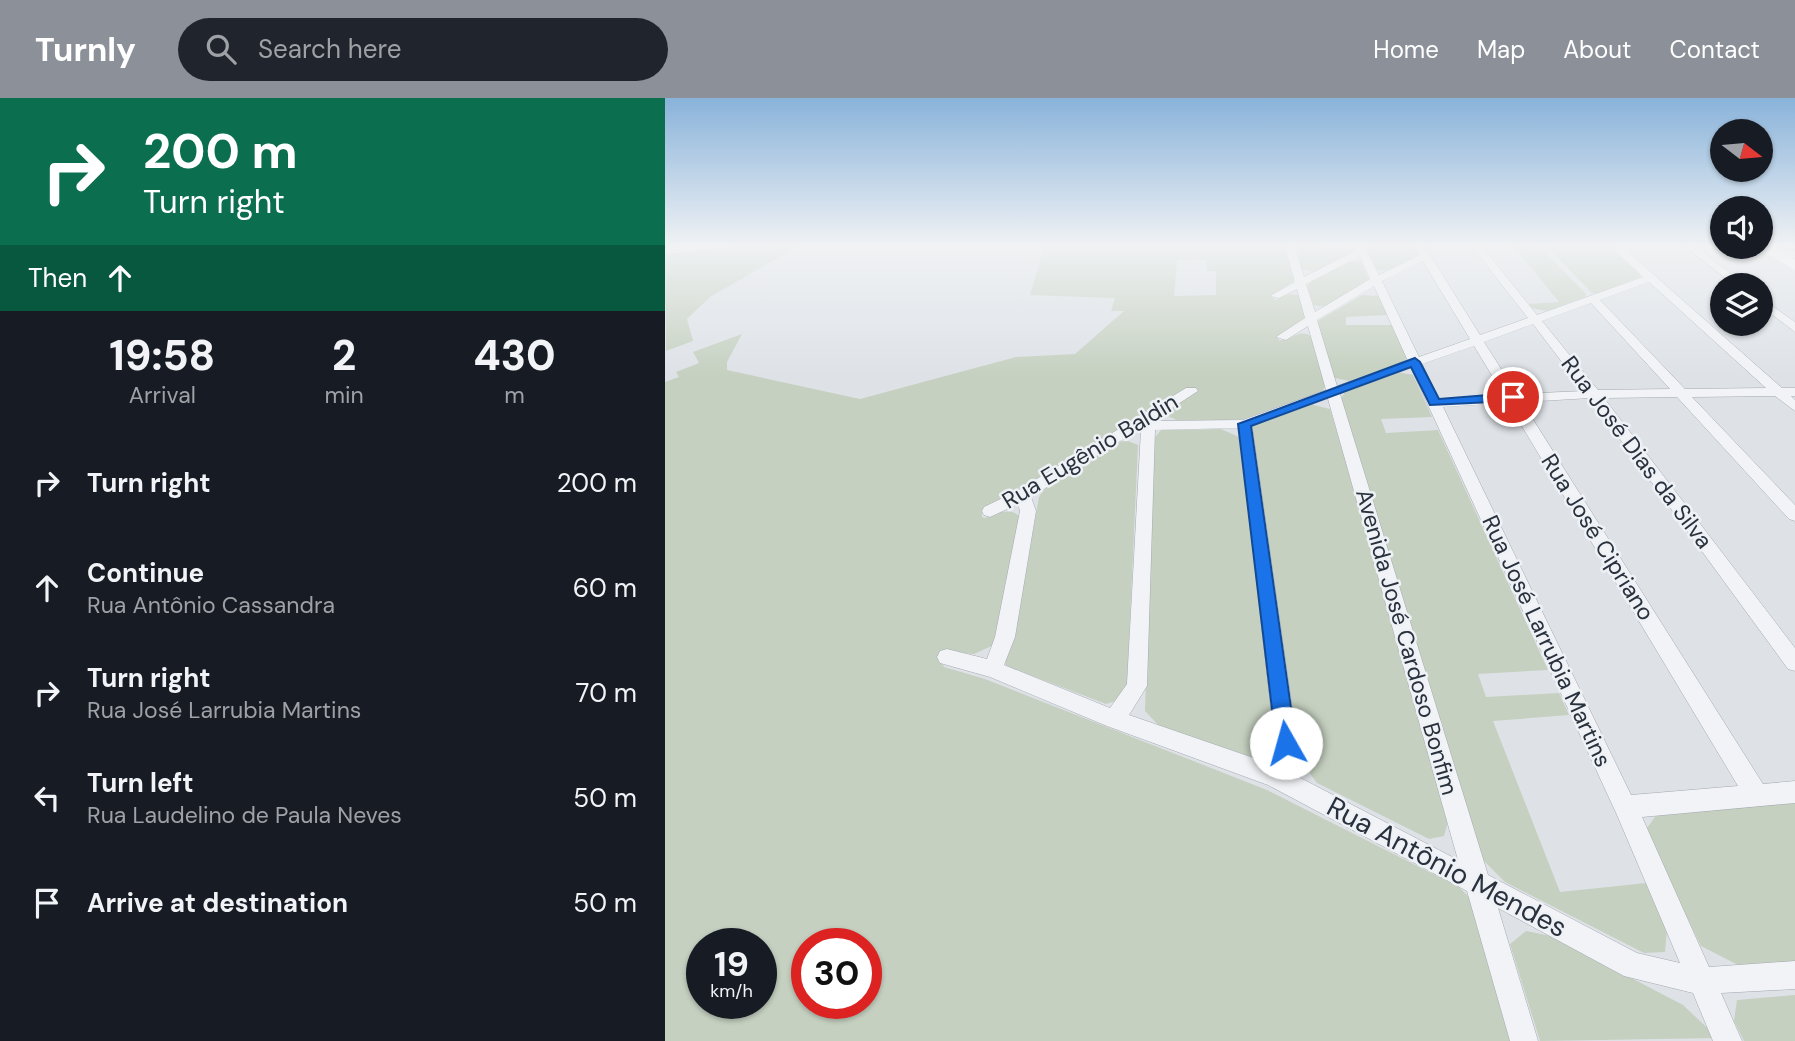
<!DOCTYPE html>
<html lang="en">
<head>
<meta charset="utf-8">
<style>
  body { margin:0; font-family:"DM Sans",sans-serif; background:#20242c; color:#f1f3f6; height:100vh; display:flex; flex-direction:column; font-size:26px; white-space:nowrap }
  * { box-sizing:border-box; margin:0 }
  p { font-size:23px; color:#9ea1a6 }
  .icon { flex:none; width:38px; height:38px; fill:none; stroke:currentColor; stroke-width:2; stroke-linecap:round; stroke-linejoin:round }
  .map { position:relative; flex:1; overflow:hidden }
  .side { display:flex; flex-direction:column; background:#171b24; width:665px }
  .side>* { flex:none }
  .top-card { background:#0b6e4f; color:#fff; overflow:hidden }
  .needle { width:46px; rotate:106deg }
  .fabs { position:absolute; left:1045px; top:21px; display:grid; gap:14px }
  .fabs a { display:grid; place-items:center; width:63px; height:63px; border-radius:50%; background:#171b24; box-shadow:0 2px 5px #0004; font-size:35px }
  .speed { position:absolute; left:21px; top:830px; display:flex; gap:14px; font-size:35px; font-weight:700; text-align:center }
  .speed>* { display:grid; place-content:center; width:91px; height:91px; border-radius:50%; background:#171b24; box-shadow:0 2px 5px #0004; line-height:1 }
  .speed small { font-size:18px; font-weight:400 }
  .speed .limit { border:10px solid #d22; background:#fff; color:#111 }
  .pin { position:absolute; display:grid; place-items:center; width:60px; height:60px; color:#fff; margin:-30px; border:4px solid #fff; border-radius:50%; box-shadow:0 2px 7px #0007 }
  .me { position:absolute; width:77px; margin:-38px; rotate:353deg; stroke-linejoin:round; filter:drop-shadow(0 0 5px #0008) }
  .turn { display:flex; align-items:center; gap:24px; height:147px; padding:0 28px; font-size:32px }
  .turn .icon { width:91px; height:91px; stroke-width:2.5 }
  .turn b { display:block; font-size:49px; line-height:60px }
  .then { display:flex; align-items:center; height:66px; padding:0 28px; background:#0003; gap:14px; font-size:26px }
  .eta { display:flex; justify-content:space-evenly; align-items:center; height:119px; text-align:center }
  .eta b { font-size:42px; font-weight:800; line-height:49px }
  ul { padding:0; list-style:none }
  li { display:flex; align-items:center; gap:21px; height:105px; padding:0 28px }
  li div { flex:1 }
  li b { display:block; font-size:26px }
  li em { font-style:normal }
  header { display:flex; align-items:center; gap:42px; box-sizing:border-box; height:98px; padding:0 35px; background:#8c9099; color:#fff }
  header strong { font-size:33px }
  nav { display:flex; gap:38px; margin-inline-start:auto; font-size:24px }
  .search { width:490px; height:63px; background:#20242c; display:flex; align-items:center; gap:18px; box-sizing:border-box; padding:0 24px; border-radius:38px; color:#9ea1a6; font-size:26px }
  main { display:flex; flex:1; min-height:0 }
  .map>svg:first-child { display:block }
  .green { fill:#c5d0c0; fill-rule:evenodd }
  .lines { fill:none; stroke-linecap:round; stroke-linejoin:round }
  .street-casing { stroke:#a4a9b1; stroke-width:1 }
  .street { fill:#f1f3f6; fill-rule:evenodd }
  .secondary { fill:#fff; fill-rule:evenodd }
  .route { fill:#1a73e8; stroke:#114b97; stroke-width:2 }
  .labels { text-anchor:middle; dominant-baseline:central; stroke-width:5; stroke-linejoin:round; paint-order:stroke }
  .street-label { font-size:23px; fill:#29313d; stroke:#eef1f5 }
  .near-street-label { font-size:28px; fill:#29313d; stroke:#eef1f5 }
</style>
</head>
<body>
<header>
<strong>Turnly</strong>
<div class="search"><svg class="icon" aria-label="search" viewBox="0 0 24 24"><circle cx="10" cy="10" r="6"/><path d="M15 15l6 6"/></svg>Search here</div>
<nav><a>Home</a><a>Map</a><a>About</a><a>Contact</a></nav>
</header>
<main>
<section class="side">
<div class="top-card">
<div class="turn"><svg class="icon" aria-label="right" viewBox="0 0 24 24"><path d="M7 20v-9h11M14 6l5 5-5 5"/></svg><div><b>200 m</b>Turn right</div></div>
<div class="then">Then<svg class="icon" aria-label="ahead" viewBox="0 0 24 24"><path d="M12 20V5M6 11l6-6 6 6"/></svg></div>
</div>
<div class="eta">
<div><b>19:58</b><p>Arrival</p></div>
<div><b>2</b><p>min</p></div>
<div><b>430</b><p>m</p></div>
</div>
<ul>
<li><svg class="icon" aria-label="right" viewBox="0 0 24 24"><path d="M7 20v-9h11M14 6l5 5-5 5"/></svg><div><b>Turn right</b></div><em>200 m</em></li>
<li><svg class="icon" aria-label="ahead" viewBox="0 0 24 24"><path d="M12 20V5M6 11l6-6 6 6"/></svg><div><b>Continue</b><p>Rua Antônio Cassandra</p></div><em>60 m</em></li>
<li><svg class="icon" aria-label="right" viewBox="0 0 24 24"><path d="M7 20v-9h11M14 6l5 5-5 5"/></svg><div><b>Turn right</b><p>Rua José Larrubia Martins</p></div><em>70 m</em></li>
<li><svg class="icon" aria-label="left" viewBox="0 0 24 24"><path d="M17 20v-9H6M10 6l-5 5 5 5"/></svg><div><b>Turn left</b><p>Rua Laudelino de Paula Neves</p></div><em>50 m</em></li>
<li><svg class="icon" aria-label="arrive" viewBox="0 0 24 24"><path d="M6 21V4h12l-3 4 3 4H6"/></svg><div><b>Arrive at destination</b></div><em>50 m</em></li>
</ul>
</section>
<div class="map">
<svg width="1130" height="943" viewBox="0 0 1130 943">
  <rect width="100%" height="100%" fill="#dee2e7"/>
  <!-- green -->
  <path class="green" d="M 100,146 L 137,146 L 45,199 L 22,221 L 28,243 L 1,253 L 0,155 Z
    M 380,146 L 619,146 L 630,182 L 606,198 L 611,202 L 624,196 L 634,197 L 641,217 C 636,230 617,230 613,242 C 627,244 634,229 647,239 L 660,289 L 657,293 L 579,321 L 516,324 L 503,318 L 503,312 L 530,294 L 317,413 L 317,419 L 320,420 C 333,415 347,408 357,421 L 329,547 L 309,556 L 279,553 L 275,562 L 279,569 L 320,581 L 602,692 L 794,789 L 806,801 L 848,943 L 0,943 L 0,284 L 14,279 L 11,274 L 34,265 L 28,254 L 77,236 L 62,264 L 62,272 L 195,301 L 351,259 L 410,256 L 459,213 L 446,213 L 450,200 L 365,197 ZM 541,161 L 542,173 L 551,173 L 551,197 L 509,198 L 512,162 ZM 37,845 L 96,845 L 96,905 L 37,905 ZM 142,845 L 201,845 L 201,905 L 142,905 Z
    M 628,146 L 657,146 L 652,147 L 656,152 L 690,150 L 689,154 L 650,174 L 636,171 Z
    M 715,146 L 749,146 L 754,153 C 745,164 725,176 712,172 L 702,155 L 702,152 Z
    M 847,146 L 872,146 L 921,196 L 920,199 L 881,213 L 867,210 L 864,206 L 894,204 Z
    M 879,146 L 944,146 L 975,174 L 975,179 L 933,195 L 927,195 Z
    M 696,163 L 704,183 L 661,209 L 649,207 L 642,188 L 646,183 L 683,164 Z
    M 697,197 L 714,198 L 723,217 L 681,219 L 681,227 L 727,227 L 743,259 L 738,264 L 684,283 L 670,280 L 652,227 L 654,222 Z
    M 732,274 L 748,277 L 767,319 L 716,321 L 721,335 L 773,332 L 883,572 L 813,576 L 821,599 L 894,595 L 904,617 L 828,623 L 895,794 L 981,785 L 1002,832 L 1000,854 L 979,855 L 840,784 L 817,761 L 676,301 L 679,295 Z
    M 645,306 L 665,311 L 785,716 L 779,738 L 764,741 L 652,685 L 635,662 L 585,332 L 590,326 Z
    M 556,331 L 574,339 L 611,640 L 603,653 L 590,660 L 496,630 L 480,613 L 488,342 L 496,332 Z
    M 463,343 L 473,347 L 462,587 L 454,602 L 441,606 L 341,568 L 340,563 L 349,541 L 374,399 L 381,388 L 448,344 Z
    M 1130,705 L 1130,864 L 1075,868 L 1036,848 L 980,733 L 992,716 Z
    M 861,833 L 886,838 L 1018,907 L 1053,940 L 875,943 L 845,846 Z
    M 1130,897 L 1130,943 L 1079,943 L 1069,923 L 1072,902 Z"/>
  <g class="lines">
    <defs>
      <path id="street" d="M 40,146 L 77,146 L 72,149 L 0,156 L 0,150 Z
        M 619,146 L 629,146 L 639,179 L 688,154 L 691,150 L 689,146 L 709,146 L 701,151 L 714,177 L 755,157 L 748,146 L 758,146 L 815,237 L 863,220 L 805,146 L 815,146 L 872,217 L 978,179 L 943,146 L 954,146 L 1117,290 L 1130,290 L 1130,298 L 1126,298 L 1130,302 L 1130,313 L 1110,298 L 1027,299 L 1130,407 L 1130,423 L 1124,421 L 1012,299 L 939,300 L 1130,550 L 1130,573 L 1123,571 L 925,300 L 857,304 L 1098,686 L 1130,683 L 1130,705 L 977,719 L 1044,869 L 1130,863 L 1130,891 L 1056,895 L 1077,943 L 1048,943 L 1028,895 L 959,878 L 833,810 L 873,943 L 845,943 L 802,793 L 603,687 L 442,628 L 325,579 L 275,565 L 272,559 L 275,553 L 282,551 L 322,561 L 330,539 L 355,413 L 353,406 L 325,419 L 319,417 L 317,413 L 319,409 L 352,393 L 521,290 L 531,290 L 533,293 L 487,323 L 578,322 L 661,292 L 643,228 L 621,242 L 611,239 L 640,220 L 632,191 L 614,200 L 605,198 L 630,184 ZM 695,158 L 705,181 L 650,214 L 641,186 ZM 758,163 L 805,241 L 754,259 L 717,183 ZM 984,184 L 1101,290 L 1020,291 L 935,202 ZM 709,188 L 743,263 L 672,288 L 652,222 ZM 926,205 L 1005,291 L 933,292 L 877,223 ZM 868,226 L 919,293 L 852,296 L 819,244 ZM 809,248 L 839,297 L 774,301 L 757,266 ZM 746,270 L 952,717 L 1015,865 L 972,855 L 823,777 L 675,296 ZM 663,301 L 793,762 L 622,673 L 632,645 L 587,328 ZM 843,305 L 1073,688 L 966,697 L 778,309 ZM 574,330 L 610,645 L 603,665 L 464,617 L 482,588 L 490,332 ZM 473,332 L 476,332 L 462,586 L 445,610 L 339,567 L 350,539 L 371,413 L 366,399 Z
        M 1017,146 L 1028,146 L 1080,187 L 1069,187 Z
        M 1109,151 L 1130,154 L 1130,160 L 1106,156 L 1104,154 Z
        M 1096,200 L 1130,224 L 1130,234 L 1096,208 Z"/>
    </defs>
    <!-- street casing -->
    <use href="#street" class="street-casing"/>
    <!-- street -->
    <use href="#street" class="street"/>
    <!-- secondary -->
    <path class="secondary" d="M 1096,146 L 1106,146 L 1130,162 L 1130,172 L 1092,149 Z"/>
  </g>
  <!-- sky -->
  <linearGradient id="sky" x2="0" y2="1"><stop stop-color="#89b3da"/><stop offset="0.53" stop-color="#f0f2f4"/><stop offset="1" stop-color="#f0f2f4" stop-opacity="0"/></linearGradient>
  <rect width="1130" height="278" fill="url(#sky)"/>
  <!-- route -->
  <path class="route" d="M 750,260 L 755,264 L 774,301 L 848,295 L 854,299 L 848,303 L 765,307 L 746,269 L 586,328 L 631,645 L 628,652 L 621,654 L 614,652 L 611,645 L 573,326 Z"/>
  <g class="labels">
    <!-- street labels -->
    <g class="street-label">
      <text transform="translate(425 353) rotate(-31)">Rua Eugênio Baldin</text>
      <text transform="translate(972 354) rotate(53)">Rua José Dias da Silva</text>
      <text transform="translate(933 439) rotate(58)">Rua José Cipriano</text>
      <text transform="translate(882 543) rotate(65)">Rua José Larrubia Martins</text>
      <text transform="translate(742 544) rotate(74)">Avenida José Cardoso Bonfim</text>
    </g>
    <!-- near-street labels -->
    <g class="near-street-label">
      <text transform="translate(782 769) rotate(28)">Rua Antônio Mendes</text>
    </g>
  </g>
</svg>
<div class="fabs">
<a><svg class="needle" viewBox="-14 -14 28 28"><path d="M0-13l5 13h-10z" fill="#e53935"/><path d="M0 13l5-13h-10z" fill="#9ea1a6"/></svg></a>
<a><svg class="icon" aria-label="sound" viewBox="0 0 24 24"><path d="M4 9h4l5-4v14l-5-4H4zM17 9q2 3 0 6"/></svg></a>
<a><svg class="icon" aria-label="layers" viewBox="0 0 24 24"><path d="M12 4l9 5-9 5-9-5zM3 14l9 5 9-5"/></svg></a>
</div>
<div class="speed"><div>19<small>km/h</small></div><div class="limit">30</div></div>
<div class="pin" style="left:848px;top:299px;background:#d93025"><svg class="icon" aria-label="arrive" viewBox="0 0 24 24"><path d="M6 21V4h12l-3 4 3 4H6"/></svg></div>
<svg class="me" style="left:621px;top:645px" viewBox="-20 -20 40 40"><circle r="19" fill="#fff"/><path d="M0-13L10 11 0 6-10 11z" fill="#1a73e8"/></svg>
</div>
</main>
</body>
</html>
